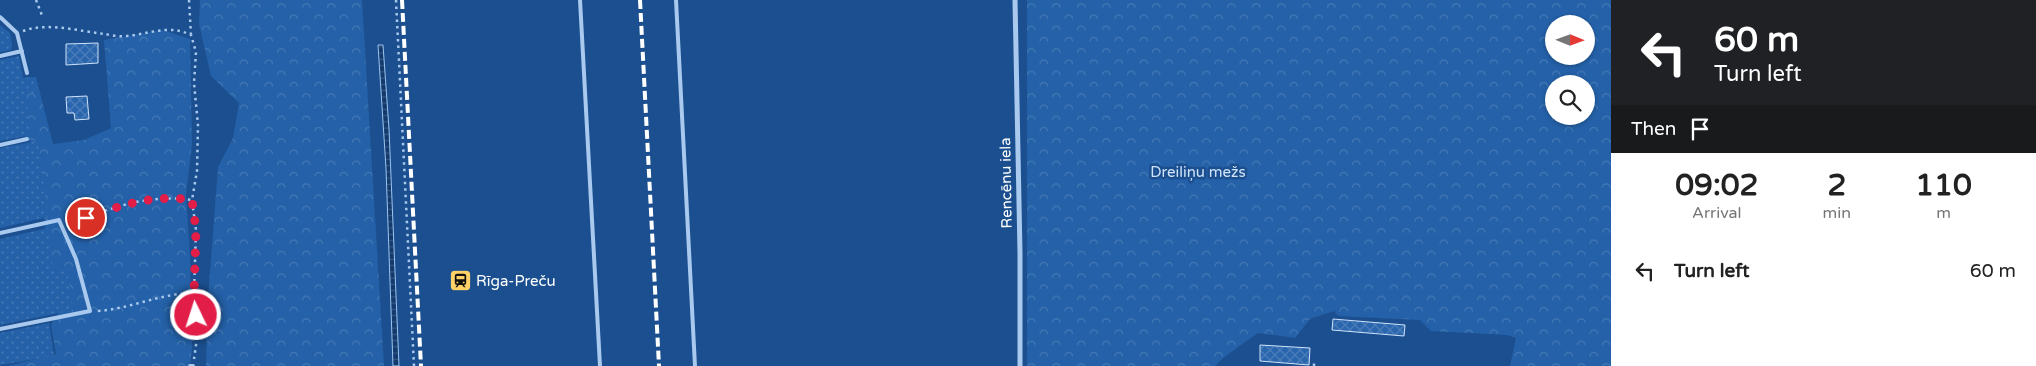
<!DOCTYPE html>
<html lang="en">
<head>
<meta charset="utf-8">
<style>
  body { margin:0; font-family:"Varela Round",sans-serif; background:#f6f6f6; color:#222; height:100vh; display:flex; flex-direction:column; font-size:19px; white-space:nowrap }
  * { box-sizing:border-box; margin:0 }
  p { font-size:16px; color:#767676 }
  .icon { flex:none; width:28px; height:28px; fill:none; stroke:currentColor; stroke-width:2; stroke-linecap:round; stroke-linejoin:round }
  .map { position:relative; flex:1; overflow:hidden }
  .side { display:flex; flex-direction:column; background:#fff; width:425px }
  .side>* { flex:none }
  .top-card { background:#202124; color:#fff; overflow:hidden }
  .needle { width:32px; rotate:91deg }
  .tools { position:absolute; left:1545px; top:15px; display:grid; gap:10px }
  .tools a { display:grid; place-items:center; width:50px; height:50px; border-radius:50%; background:#fff; box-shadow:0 1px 4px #0004; font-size:25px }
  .pin { position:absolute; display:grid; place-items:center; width:42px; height:42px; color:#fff; margin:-21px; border:2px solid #fff; border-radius:50%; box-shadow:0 1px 5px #0007 }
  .me { position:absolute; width:55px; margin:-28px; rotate:356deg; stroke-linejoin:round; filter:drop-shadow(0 0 4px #0008) }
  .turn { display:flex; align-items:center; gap:18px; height:105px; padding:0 20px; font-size:22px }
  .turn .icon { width:65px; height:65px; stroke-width:2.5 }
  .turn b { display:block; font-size:35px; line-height:42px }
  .then { display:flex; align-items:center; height:48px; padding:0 20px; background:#0003; gap:10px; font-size:19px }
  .eta { display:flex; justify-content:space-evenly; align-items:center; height:85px; text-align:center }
  .eta b { font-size:30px; font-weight:700; line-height:35px }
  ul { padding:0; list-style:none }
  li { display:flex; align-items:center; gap:15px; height:65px; padding:0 20px }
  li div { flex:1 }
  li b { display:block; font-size:19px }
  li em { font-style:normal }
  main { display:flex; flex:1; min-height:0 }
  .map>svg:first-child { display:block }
  .forest { fill:url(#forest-crowns); fill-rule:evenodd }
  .garden { fill:url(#garden-dots) }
  .water { fill:url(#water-rules); stroke:#9cc4f0 }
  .building { fill:url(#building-cross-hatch); stroke:#cfe3fa }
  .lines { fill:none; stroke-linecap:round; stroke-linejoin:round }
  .path { stroke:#a9c9ee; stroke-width:2.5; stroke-dasharray:2.5 4; stroke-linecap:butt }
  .lane { stroke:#a9c9ee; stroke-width:4 }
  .street { stroke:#a9c9ee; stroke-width:5 }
  .rail { stroke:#fff; stroke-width:4; stroke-dasharray:9 4; stroke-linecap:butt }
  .route { stroke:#e11d48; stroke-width:9; stroke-dasharray:0 16.2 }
  .labels { text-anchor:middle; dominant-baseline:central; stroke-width:5; stroke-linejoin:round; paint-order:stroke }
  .park-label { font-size:15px; fill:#cfe3fa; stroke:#1b4f8f }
  .street-label { font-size:15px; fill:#fff; stroke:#1b4f8f }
  .poi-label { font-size:15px; fill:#fff; stroke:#1b4f8f; text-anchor:start }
</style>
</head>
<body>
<main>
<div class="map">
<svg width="1611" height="366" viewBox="0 0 1611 366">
  <defs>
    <pattern id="forest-crowns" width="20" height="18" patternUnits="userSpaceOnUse" patternTransform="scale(1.25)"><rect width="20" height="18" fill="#2461a8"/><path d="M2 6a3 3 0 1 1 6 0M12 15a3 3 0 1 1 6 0" fill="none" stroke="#4579b5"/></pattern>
    <pattern id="garden-dots" width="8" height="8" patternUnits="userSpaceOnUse" patternTransform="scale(1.25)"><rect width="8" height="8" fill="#2461a8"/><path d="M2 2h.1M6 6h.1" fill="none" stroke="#4579b5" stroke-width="1.8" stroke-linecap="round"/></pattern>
    <pattern id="water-rules" width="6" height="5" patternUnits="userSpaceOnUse" patternTransform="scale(1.25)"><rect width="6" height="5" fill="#123a6d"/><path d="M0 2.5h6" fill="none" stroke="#365883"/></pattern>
    <pattern id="building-cross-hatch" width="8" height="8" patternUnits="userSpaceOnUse" patternTransform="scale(1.25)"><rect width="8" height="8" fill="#2a66ad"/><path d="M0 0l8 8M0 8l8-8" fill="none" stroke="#4a7db9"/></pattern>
  </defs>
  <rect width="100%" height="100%" fill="#1b4f8f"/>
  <!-- forest -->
  <path class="forest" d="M 200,0 L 362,0 L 384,366 L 206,366 L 208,299 L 218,167 L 233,138 L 239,103 L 211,76 L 199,24 Z
    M 1027,0 L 1611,0 L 1611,366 L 1510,366 L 1516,338 L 1507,335 L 1431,331 L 1420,320 L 1338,316 L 1334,311 L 1310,319 L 1295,338 L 1258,333 L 1223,358 L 1215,366 L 1027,366 ZM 1554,24 L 1586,24 L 1586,56 L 1554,56 ZM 1554,84 L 1586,84 L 1586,116 L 1554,116 Z
    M 163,30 L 190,39 L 192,144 L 186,195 L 190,256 L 192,347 L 190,366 L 8,366 L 56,354 L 51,325 L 65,303 L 42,284 L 47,247 L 38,148 L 12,125 L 20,78 L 36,77 L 53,144 L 84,140 L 111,128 L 104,40 Z"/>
  <!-- garden -->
  <path class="garden" d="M 0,25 L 10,33 L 12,45 L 11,50 L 0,52 Z
    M 19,56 L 23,78 L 35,77 L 37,92 L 26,94 L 31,135 L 0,141 L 0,60 Z
    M 38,141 L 48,217 L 0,228 L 0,148 Z
    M 48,228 L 53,269 L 67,268 L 73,310 L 0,325 L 0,239 Z
    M 49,323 L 54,356 L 0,365 L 0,333 Z"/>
  <!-- water -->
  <path class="water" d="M 378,45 L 383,45 L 389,129 L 399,366 L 393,366 L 386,168 Z"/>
  <!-- building -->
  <path class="building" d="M 98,43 L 98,63 L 66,65 L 66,44 Z
    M 87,96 L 89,119 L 75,120 L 74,113 L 67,113 L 66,97 Z
    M 1333,319 L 1405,325 L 1404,336 L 1332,330 Z
    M 1260,345 L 1310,348 L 1309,365 L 1260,361 Z"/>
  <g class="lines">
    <!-- path -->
    <path class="path" d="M 36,0 L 43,18
      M 189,0 L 191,35
      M 396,0 L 414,366
      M 23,31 C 47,22 79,31 104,34 C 111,35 120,37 127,36 C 149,34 169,24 191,35 L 196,52 L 194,83 L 198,125 L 197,171 L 192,200 L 196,230 L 194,293 L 197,338 L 194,359
      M 67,220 C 83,219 96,213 111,209 C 137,200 165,196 192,200
      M 98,311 C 130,309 161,293 194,293
      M 1314,366 L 1314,361"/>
    <!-- lane -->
    <path class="lane" d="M 580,0 L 600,366
      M 676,0 L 695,366
      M 0,17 L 17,33 L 27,73
      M 0,56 L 22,51
      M 0,145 L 27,139
      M 0,233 L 59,220 L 76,259 L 90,311 L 0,329
      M 190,366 L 193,366"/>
    <!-- street -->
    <path class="street" d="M 1015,0 L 1020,253 L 1020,366"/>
    <!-- rail -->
    <path class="rail" d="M 402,0 L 421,366
      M 640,0 L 659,366"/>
  </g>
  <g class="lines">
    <!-- route -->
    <path class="route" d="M 86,218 C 120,205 156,194 192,200 L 196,230 L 194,294 L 196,315"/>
  </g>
  <!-- icons -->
  <defs>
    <symbol id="station-square" viewBox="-11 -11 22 22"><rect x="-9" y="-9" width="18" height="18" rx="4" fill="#ffd166" stroke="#1b4f8f"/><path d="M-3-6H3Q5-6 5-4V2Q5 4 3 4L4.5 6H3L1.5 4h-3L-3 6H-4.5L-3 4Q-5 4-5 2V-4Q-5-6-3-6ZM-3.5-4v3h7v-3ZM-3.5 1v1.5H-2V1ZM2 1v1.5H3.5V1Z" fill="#111"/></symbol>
  </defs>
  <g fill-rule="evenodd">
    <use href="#station-square" x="448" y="268" width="25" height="25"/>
  </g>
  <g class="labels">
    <!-- park labels -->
    <g class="park-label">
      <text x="1198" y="172">Dreiliņu mežs</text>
    </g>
    <!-- street labels -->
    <g class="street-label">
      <text transform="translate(1006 183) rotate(-91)">Rencēnu iela</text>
    </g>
    <!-- poi labels -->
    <g class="poi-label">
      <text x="476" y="281">Rīga-Preču</text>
    </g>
  </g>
</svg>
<div class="tools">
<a><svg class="needle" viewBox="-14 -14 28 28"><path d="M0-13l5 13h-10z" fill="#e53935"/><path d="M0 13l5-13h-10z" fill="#767676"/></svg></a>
<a><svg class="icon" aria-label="search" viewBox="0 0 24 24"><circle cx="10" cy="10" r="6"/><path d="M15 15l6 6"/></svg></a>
</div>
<div class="pin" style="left:86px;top:218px;background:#d93025"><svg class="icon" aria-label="arrive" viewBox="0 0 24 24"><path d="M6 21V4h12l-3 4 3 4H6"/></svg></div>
<svg class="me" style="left:196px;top:315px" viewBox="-20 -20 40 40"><circle r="17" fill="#e11d48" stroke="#fff" stroke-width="3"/><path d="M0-11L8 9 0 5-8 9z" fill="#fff"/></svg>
</div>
<section class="side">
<div class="top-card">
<div class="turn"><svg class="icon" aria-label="left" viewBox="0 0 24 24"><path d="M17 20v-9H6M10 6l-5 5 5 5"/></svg><div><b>60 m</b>Turn left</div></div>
<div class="then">Then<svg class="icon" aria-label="arrive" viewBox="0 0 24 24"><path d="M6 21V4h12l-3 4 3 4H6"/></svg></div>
</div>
<div class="eta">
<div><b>09:02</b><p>Arrival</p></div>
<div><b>2</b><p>min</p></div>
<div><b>110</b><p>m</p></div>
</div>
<ul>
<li><svg class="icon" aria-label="left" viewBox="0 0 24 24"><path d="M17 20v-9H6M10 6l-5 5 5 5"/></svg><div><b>Turn left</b></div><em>60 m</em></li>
</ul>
</section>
</main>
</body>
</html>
